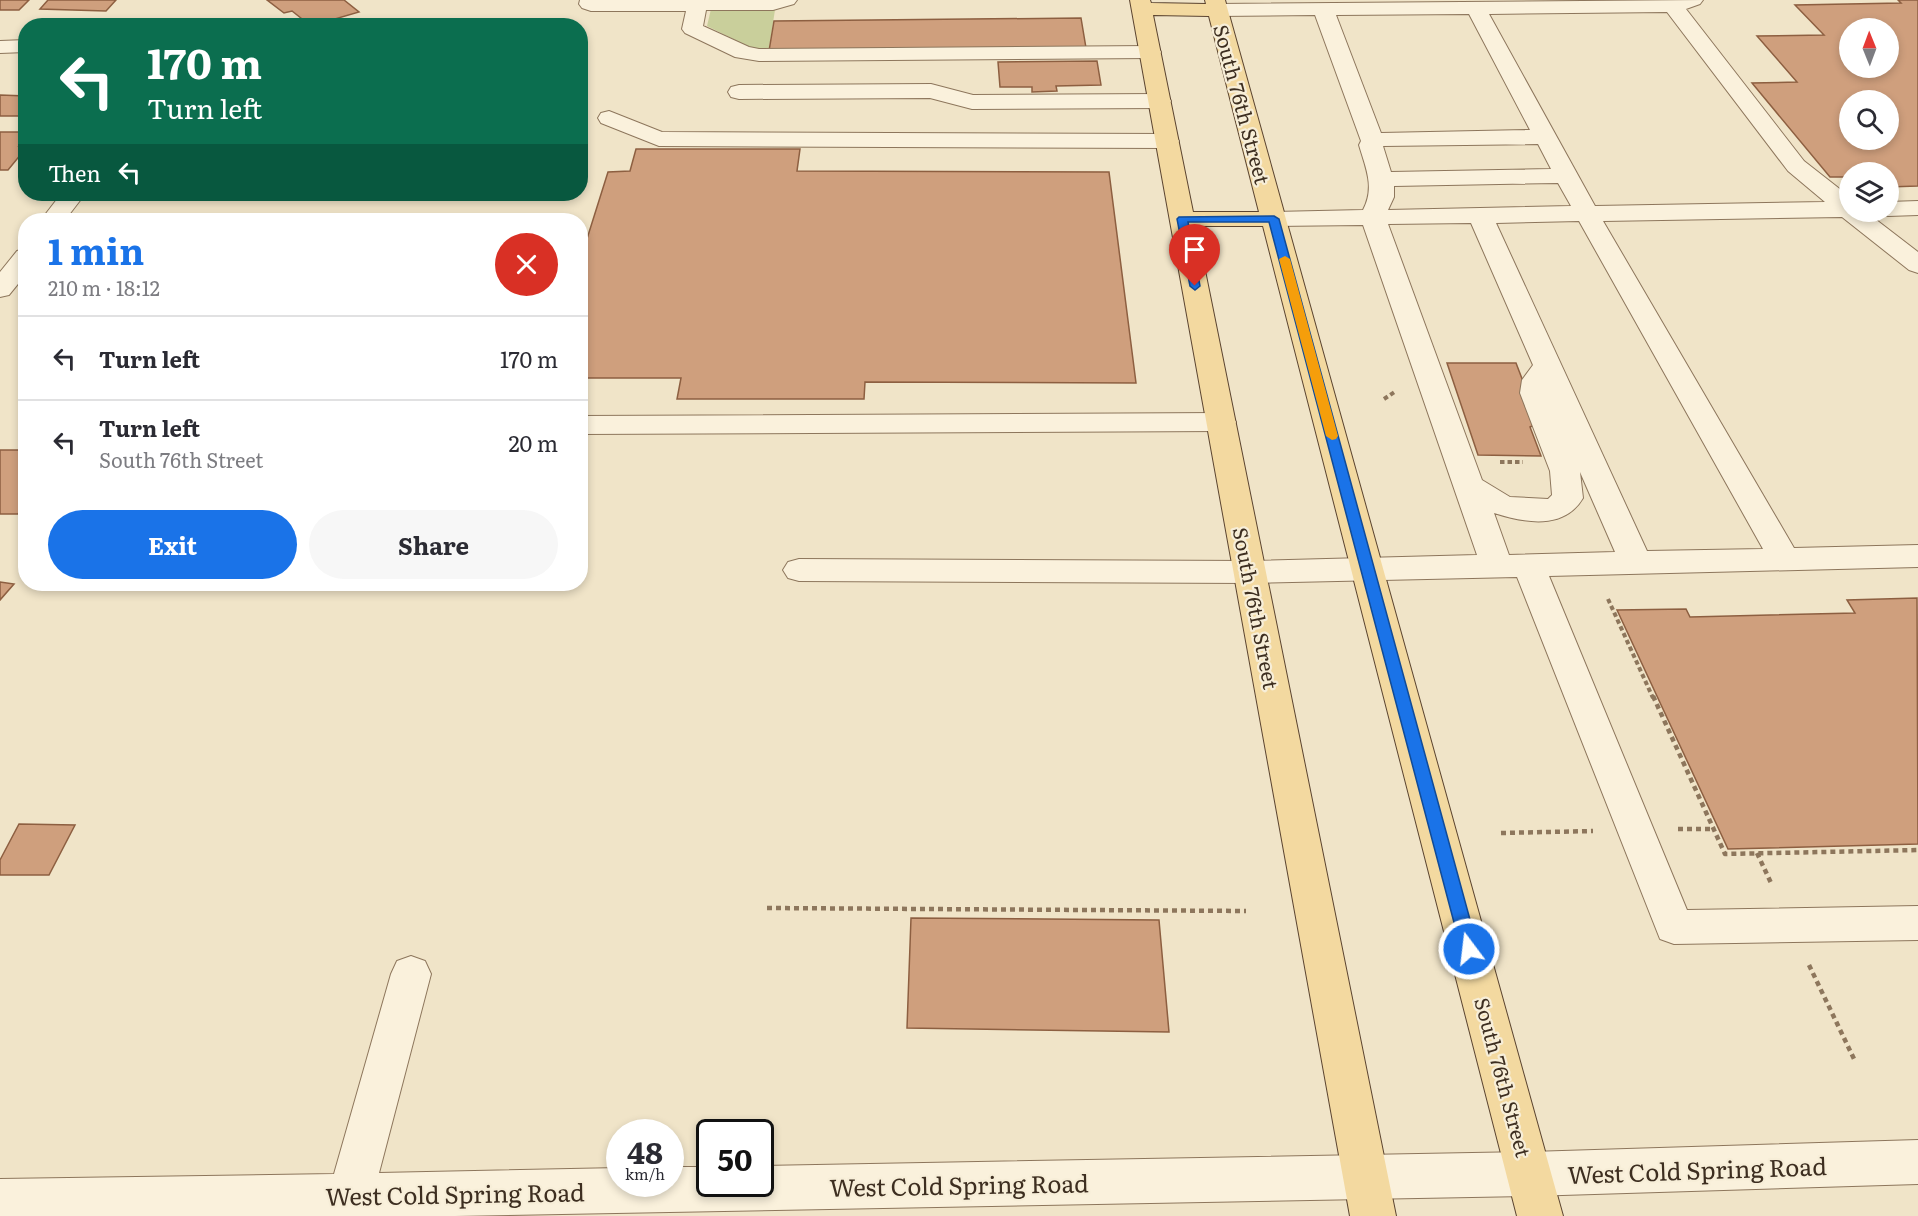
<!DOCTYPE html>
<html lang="en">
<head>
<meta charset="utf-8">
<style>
  body { margin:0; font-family:Literata,serif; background:#f7f7f7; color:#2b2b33; height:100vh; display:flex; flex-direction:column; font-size:22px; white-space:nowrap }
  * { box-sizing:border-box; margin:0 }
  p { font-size:20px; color:#7c7c81 }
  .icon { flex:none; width:33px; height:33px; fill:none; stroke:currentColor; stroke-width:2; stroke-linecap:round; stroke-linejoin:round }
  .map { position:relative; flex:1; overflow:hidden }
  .panel { position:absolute; left:18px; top:213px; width:570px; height:378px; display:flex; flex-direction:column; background:#fff; border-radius:24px; box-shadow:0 3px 9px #0003 }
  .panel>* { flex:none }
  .top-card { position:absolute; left:18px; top:18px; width:570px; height:183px; border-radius:24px; box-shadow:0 3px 9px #0003; background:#0b6e4f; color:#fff; overflow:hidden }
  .needle { width:39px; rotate:359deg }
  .tools { position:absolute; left:1839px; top:18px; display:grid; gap:12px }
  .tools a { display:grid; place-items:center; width:60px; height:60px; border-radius:50%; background:#fff; box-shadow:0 3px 9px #0003; font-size:30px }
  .speed { position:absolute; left:606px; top:1119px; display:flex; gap:12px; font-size:30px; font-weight:700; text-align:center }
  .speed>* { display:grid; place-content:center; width:78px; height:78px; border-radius:50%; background:#fff; box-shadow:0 3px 9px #0003; line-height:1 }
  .speed small { font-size:15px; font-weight:400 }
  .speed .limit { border:3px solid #111; border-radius:9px; background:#fff; color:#111 }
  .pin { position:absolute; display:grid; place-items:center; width:51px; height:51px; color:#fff; margin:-62px -26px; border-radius:50% 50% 50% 0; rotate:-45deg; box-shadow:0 0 6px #0007 }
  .pin .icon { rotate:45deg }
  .me { position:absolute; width:66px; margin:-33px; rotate:345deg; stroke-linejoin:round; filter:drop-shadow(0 0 4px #0008) }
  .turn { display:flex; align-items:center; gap:21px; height:126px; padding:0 30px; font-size:27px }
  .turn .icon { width:78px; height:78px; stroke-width:2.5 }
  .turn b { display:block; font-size:42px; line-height:51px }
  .then { display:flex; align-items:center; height:57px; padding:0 30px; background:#0003; gap:12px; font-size:22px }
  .round { display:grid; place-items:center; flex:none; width:63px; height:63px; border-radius:32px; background:#f7f7f7 }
  .head { display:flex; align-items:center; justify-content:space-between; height:102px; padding:0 30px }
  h1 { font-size:36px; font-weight:700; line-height:45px; color:#1a73e8 }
  .action { display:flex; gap:12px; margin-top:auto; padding:12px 30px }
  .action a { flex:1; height:69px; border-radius:36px; background:#1a73e8; color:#fff; font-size:24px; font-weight:700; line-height:69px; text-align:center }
  .action a+a { background:#f7f7f7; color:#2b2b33 }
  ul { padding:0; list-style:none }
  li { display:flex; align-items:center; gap:18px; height:84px; padding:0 30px; border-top:2px solid #e1e1e2 }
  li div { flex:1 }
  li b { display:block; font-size:22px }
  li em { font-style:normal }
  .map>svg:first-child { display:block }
  .green { fill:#c9cf9b }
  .building { fill:#cf9f7d; stroke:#8d5f41; stroke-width:1.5; fill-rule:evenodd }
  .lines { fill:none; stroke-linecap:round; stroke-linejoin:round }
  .minor-casing { stroke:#8d765c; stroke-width:2 }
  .major-casing { stroke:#5b4430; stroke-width:2 }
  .path-far1 { stroke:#8d765c; stroke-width:4; stroke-dasharray:4.5 3; stroke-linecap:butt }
  .path { stroke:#8d765c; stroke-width:4.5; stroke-dasharray:5 4; stroke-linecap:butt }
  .minor { fill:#faf1dc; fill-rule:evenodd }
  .major { fill:#f3d9a0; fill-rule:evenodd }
  .route { fill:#1a73e8; stroke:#114b97; stroke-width:1.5 }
  .slow { fill:#f59e0b }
  .labels { text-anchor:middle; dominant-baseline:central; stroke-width:4.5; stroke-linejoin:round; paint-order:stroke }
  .street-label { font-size:20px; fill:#3d2e20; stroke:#f7eed8 }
  .near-street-label { font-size:24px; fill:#3d2e20; stroke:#f7eed8 }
</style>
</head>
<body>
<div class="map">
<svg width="1918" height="1216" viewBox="0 0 1918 1216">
  <rect width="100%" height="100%" fill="#f0e4c8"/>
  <!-- green -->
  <path class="green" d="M 711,9 L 775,10 L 769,48 L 751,48 L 707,26 Z"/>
  <!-- building -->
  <path class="building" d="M 0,0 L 29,0 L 19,10 L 0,10 Z
    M 48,0 L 116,0 L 106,11 L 40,9 Z
    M 267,0 L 344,0 L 359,12 L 311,26 L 292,11 L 284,13 Z
    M 1898,0 L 1918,0 L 1918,186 L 1888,187 L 1888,172 L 1850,172 L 1850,177 L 1830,177 L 1752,83 L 1797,82 L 1757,36 L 1824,35 L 1795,5 L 1901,3 ZM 1850,28 L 1888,28 L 1888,68 L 1850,68 ZM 1850,100 L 1888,100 L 1888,140 L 1850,140 Z
    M 1081,18 L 1086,48 L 769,51 L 774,21 Z
    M 1097,61 L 1101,85 L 1056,86 L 1057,91 L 1032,92 L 1032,87 L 1000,87 L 998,62 Z
    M 0,95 L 26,96 L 26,116 L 0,116 Z
    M 0,132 L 26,132 L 26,137 L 19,146 L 26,145 L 26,148 L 8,170 L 0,170 Z
    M 636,149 L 800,149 L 797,171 L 1109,172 L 1136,383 L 865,382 L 864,399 L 677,399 L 681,378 L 580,378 L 580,261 L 608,172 L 630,171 Z
    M 162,194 L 202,194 L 199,198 L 159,198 Z
    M 144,217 L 185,217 L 183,220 L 142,220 Z
    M 1447,363 L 1516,363 L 1539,423 L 1530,427 L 1541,456 L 1478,455 Z
    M 0,450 L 26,450 L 26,502 L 18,514 L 0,514 Z
    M 0,582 L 14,584 L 0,600 Z
    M 1917,598 L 1918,844 L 1728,849 L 1617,610 L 1686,609 L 1690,617 L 1855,613 L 1847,600 Z
    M 19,824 L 75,825 L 49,875 L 0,875 L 0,860 Z
    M 911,918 L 1159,920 L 1169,1032 L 907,1028 Z"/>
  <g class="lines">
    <defs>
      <path id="minor" d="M 580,0 L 797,0 L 794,4 L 773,10 L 706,10 L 703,26 L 749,47 L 759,49 L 1150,46 L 1158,47 L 1161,52 L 1158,57 L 1150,58 L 759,61 L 735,57 L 685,33 L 682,29 L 686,11 L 591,11 L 582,8 L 579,4 Z
        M 1703,0 L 1700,4 L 1686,9 L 1804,161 L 1850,197 L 1850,212 L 1866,212 L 1918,252 L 1918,273 L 1909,270 L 1842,217 L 1603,221 L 1794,548 L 1918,545 L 1918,567 L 1549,576 L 1687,910 L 1918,906 L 1918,940 L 1674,944 L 1660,939 L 1517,577 L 1250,583 L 799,581 L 788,578 L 783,570 L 788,562 L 799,559 L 1250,561 L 1477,555 L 1363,225 L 1274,226 L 1265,224 L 1262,219 L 1265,214 L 1274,212 L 1363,210 C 1375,187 1366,169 1359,145 L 1361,141 L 1315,15 L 1218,16 L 1211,14 L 1208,10 L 1211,6 L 1218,4 ZM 1667,12 L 1788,171 L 1825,202 L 1595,206 L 1489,14 ZM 1469,14 L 1530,130 L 1381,133 L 1336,15 ZM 1538,144 L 1551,169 L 1391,172 L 1383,146 ZM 1558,183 L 1571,206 L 1388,210 L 1394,197 L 1394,186 ZM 1579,221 L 1763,549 L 1647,551 L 1496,223 ZM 1471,223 L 1533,365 L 1522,380 L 1520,393 L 1550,471 L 1552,495 L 1548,499 L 1510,497 L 1482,480 L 1388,224 ZM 1580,472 L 1615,552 L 1509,555 L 1494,513 C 1525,523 1564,530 1583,498 Z
        M 26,40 L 26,52 L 0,53 L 0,41 Z
        M 931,84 L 973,95 L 1160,94 L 1168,96 L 1171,101 L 1168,106 L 1160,108 L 972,109 L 930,98 L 739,99 L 731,97 L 728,92 L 731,87 L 739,85 Z
        M 609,111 L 662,132 L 1167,134 L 1175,136 L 1179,141 L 1175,146 L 1167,148 L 659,146 L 601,123 L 598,118 L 601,113 Z
        M 61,194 L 85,194 L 65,220 L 41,220 Z
        M 1918,201 L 1918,215 L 1888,216 L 1877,212 L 1888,212 L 1888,202 Z
        M 26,248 L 26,274 L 9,295 L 0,297 L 0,272 L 17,251 Z
        M 1221,413 L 1231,415 L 1236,422 L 1231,429 L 1221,431 L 580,434 L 580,416 Z
        M 411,956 L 425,961 L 431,974 L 379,1173 L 620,1168 L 620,1184 L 670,1184 L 670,1167 L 710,1167 L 710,1184 L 760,1184 L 760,1166 L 1530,1152 L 1918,1140 L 1918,1184 L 1530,1196 L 455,1216 L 0,1216 L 0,1179 L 334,1174 L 391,974 L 397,961 Z"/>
      <path id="major" d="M 1130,0 L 1150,0 L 1151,3 L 1206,4 L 1205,0 L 1225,0 L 1563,1216 L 1517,1216 L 1263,226 L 1196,226 L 1396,1216 L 1350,1216 ZM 1153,15 L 1209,16 L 1259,212 L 1193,212 Z"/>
    </defs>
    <!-- minor casing -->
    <use href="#minor" class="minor-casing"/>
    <!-- major casing -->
    <use href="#major" class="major-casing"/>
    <!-- path-far1 -->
    <path class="path-far1" d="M 1384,399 L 1396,391
      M 1500,462 L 1523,462
      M 1608,599 L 1653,698"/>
    <!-- path -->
    <path class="path" d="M 1653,696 L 1725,854 L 1918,850
      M 1678,829 L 1714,829
      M 1501,833 L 1593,831
      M 1757,853 L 1772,885
      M 767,908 L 1246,911
      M 1809,965 L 1855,1061"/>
    <!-- minor -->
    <use href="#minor" class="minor"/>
    <!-- major -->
    <use href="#major" class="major"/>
  </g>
  <!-- route -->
  <path class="route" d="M 1274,216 L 1279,219 L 1478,949 L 1475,954 L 1469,956 L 1463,954 L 1461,949 L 1269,222 L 1188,222 L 1200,286 L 1195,290 L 1190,286 L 1177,219 L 1179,217 Z"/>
  <!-- slow -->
  <path class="slow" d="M 1285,256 L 1290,259 L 1338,436 L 1336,439 L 1332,440 L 1326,436 L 1279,259 Z"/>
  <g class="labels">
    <!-- street labels -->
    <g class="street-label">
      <text transform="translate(1243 104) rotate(75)">South 76th Street</text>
      <text transform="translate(1257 608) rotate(79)">South 76th Street</text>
      <text transform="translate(1504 1077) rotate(75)">South 76th Street</text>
    </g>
    <!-- near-street labels -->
    <g class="near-street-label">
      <text transform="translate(1697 1169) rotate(-2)">West Cold Spring Road</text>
      <text transform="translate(959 1184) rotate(-1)">West Cold Spring Road</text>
      <text transform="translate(455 1193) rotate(-1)">West Cold Spring Road</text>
    </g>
  </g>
</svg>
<div class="tools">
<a><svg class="needle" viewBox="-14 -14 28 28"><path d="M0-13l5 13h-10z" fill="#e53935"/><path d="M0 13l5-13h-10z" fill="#7c7c81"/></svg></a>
<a><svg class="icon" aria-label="search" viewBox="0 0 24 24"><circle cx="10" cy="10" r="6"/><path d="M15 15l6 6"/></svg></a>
<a><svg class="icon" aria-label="layers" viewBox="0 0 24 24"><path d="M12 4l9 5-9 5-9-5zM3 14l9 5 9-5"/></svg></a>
</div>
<div class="speed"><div>48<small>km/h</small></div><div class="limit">50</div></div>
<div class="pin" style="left:1195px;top:286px;background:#d93025"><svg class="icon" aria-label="arrive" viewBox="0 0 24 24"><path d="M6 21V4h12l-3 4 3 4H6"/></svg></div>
<svg class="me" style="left:1469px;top:949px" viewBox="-20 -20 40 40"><circle r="17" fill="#1a73e8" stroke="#fff" stroke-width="3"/><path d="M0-11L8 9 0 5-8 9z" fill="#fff"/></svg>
<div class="top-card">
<div class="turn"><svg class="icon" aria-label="left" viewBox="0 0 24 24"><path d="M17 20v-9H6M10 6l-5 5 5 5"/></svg><div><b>170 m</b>Turn left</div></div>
<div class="then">Then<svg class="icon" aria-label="left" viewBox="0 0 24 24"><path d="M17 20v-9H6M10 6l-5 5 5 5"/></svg></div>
</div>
<section class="panel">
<div class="head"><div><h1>1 min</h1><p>210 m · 18:12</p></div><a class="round" style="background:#d93025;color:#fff"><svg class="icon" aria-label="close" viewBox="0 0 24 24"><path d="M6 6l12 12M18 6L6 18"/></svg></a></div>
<ul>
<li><svg class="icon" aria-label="left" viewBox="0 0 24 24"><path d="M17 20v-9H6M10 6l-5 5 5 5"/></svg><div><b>Turn left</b></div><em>170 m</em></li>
<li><svg class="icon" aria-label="left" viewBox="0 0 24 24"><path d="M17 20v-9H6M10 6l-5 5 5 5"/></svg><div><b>Turn left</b><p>South 76th Street</p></div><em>20 m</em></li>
</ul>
<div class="action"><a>Exit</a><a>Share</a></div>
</section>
</div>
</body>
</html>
